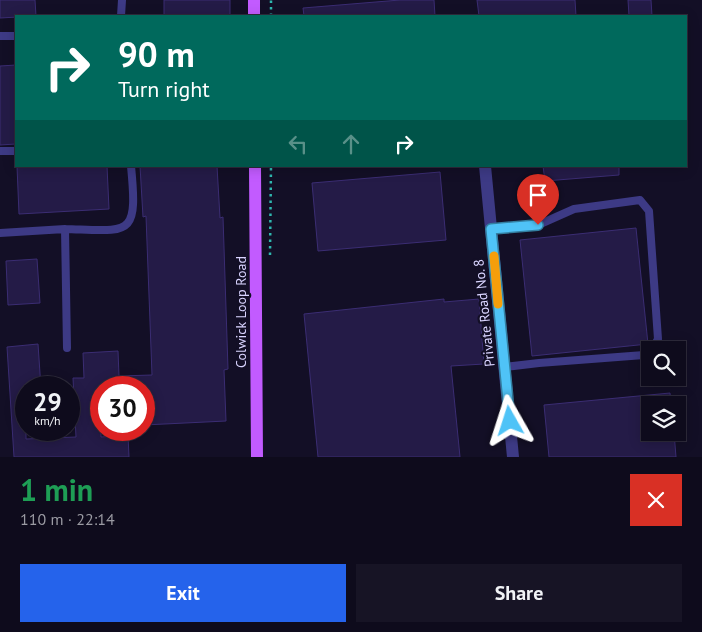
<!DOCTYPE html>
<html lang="en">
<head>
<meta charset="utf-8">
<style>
  body { margin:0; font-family:"PT Sans",sans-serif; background:#171425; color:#f1f3f6; height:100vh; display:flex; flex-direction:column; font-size:19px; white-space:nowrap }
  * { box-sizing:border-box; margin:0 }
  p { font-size:16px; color:#9b9ba3 }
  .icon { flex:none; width:28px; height:28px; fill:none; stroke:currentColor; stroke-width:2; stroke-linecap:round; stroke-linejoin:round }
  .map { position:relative; height:457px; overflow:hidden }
  .panel { display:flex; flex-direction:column; background:#0e0b1c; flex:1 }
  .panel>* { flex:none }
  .top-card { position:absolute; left:15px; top:15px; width:672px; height:152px; border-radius:0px; box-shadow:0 2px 12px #0003,0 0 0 1px #2e2b3b; background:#00695c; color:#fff; overflow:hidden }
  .controls { position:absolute; left:641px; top:341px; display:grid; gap:10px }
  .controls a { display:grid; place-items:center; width:45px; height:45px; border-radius:0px; background:#0e0b1c; box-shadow:0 2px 12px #0003,0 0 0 1px #2e2b3b; font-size:25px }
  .speed { position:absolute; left:15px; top:376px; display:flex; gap:10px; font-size:25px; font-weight:700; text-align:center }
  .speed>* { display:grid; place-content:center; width:65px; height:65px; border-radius:50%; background:#0e0b1c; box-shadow:0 2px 12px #0003,0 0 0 1px #2e2b3b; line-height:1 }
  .speed small { font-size:12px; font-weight:400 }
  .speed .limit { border:8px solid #d22; background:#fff; color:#111 }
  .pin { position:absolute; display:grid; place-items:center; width:42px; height:42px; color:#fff; margin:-51px -21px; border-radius:50% 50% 50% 0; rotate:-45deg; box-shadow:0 0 5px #0007 }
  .pin .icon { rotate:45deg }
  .me { position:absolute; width:55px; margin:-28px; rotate:354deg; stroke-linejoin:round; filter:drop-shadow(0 0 4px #0008) }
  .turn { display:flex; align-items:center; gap:18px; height:105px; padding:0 20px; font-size:22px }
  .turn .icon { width:65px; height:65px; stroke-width:2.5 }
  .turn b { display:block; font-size:35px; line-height:42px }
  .lanes { display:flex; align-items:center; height:48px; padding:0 20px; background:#0003; justify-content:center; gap:25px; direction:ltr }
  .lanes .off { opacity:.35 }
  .round { display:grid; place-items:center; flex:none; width:52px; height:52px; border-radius:0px; background:#171425 }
  .overview { display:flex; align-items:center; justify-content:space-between; height:85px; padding:0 20px }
  h1 { font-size:30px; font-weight:700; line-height:38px; color:#1e9e55 }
  .button { display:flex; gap:10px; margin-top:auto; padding:10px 20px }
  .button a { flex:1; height:58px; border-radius:0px; background:#2563eb; color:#fff; font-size:20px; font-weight:700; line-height:58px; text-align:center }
  .button a+a { background:#171425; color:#f1f3f6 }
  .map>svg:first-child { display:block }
  .building { fill:#241b47; stroke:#3b2d73 }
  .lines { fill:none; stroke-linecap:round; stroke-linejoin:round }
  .path { stroke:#2fb8b0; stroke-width:2.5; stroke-dasharray:2.5 4; stroke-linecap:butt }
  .service { stroke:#3d3a85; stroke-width:8 }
  .minor { stroke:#3d3a85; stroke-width:12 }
  .primary { stroke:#c25bff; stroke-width:12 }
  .route-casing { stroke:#337fa1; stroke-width:12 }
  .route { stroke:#4fc3f7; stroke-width:9 }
  .slow { stroke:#f59e0b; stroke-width:9 }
  .labels { text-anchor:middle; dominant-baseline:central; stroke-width:4.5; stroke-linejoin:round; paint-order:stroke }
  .street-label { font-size:14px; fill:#d9d4ff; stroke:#130f26 }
</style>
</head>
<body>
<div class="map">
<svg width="702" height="457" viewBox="0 0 702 457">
  <rect width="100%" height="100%" fill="#130f26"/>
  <!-- building -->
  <path class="building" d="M 0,0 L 35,0 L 36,16 L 0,18 Z
    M 164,0 L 230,0 L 230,16 L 164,16 Z
    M 400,0 L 434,0 L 435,16 L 304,16 L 303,8 Z
    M 477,0 L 575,0 L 576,16 L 479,16 Z
    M 628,0 L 651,0 L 652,16 L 629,16 Z
    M 16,65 L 16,144 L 0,145 L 0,66 Z
    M 17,166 L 107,166 L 109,209 L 19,214 Z
    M 140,166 L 217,166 L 220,218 L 223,217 L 228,369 L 224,370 L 226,421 L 144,425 L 144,388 L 101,388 L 101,437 L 128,435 L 129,457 L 14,457 L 7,347 L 38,344 L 41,388 L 26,388 L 26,439 L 76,437 L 73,378 L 84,378 L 83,353 L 118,351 L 119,376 L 152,375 L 146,216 L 143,217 Z
    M 543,166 L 619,166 L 619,175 L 545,181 Z
    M 440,172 L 446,240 L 318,251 L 312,183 Z
    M 636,228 L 648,344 L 532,356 L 520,240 Z
    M 37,259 L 40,303 L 8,305 L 6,261 Z
    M 444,299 L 444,302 L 479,299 L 484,364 L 451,366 L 460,457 L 318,457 L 304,314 Z
    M 670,393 L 671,405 L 650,405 L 650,432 L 674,432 L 676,457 L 549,457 L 544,405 Z"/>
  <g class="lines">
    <!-- path -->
    <path class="path" d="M 271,16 L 271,0
      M 270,255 L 271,166"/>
    <!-- service -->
    <path class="service" d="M 121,16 L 122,0
      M 0,36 L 16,36
      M 0,151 L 16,151
      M 65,229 C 131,231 138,238 131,166
      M 491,229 L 538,225 L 574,209 L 640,200 L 649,211 L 658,339 L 652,350
      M 0,233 L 65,229 L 67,348
      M 505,367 L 539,363 L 644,355 L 650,352"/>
    <!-- minor -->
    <path class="minor" d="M 485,166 L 513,457"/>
    <!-- primary -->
    <path class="primary" d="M 254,0 L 254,16
      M 255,166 L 257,457"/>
  </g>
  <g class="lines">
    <defs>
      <path id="route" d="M 510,421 L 491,229 L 538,225"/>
    </defs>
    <!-- route casing -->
    <use href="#route" class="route-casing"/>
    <!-- route -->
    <use href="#route" class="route"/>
    <!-- slow -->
    <path class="slow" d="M 494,256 L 498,304"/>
  </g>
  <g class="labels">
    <!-- street labels -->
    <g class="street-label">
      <text transform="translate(241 312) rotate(-90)">Colwick Loop Road</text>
      <text transform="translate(484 313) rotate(-96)">Private Road No. 8</text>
    </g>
  </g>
</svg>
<div class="controls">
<a><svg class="icon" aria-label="search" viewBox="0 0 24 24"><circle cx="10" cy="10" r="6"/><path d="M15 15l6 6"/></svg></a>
<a><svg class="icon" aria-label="layers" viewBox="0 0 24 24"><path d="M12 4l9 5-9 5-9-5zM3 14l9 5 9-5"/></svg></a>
</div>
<div class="speed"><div>29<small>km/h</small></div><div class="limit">30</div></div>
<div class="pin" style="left:538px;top:225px;background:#d93025"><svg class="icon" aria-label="arrive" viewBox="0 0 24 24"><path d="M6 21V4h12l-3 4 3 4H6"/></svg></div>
<svg class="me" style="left:510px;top:421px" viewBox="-20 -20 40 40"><path d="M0-17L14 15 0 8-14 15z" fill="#4fc3f7" stroke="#fff" stroke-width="4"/></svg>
<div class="top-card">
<div class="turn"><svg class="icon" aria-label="right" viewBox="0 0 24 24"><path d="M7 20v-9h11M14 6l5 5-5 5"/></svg><div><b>90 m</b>Turn right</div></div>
<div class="lanes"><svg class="icon off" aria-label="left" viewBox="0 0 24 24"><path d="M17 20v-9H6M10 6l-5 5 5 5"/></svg><svg class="icon off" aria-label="ahead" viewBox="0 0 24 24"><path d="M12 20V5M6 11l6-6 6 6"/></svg><svg class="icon" aria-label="right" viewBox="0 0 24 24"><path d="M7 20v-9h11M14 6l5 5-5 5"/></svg></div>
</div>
</div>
<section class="panel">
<div class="overview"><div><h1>1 min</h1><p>110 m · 22:14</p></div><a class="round" style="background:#d93025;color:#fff"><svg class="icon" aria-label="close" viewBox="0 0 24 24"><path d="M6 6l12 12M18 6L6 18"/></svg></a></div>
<div class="button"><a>Exit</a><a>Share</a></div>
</section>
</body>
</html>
